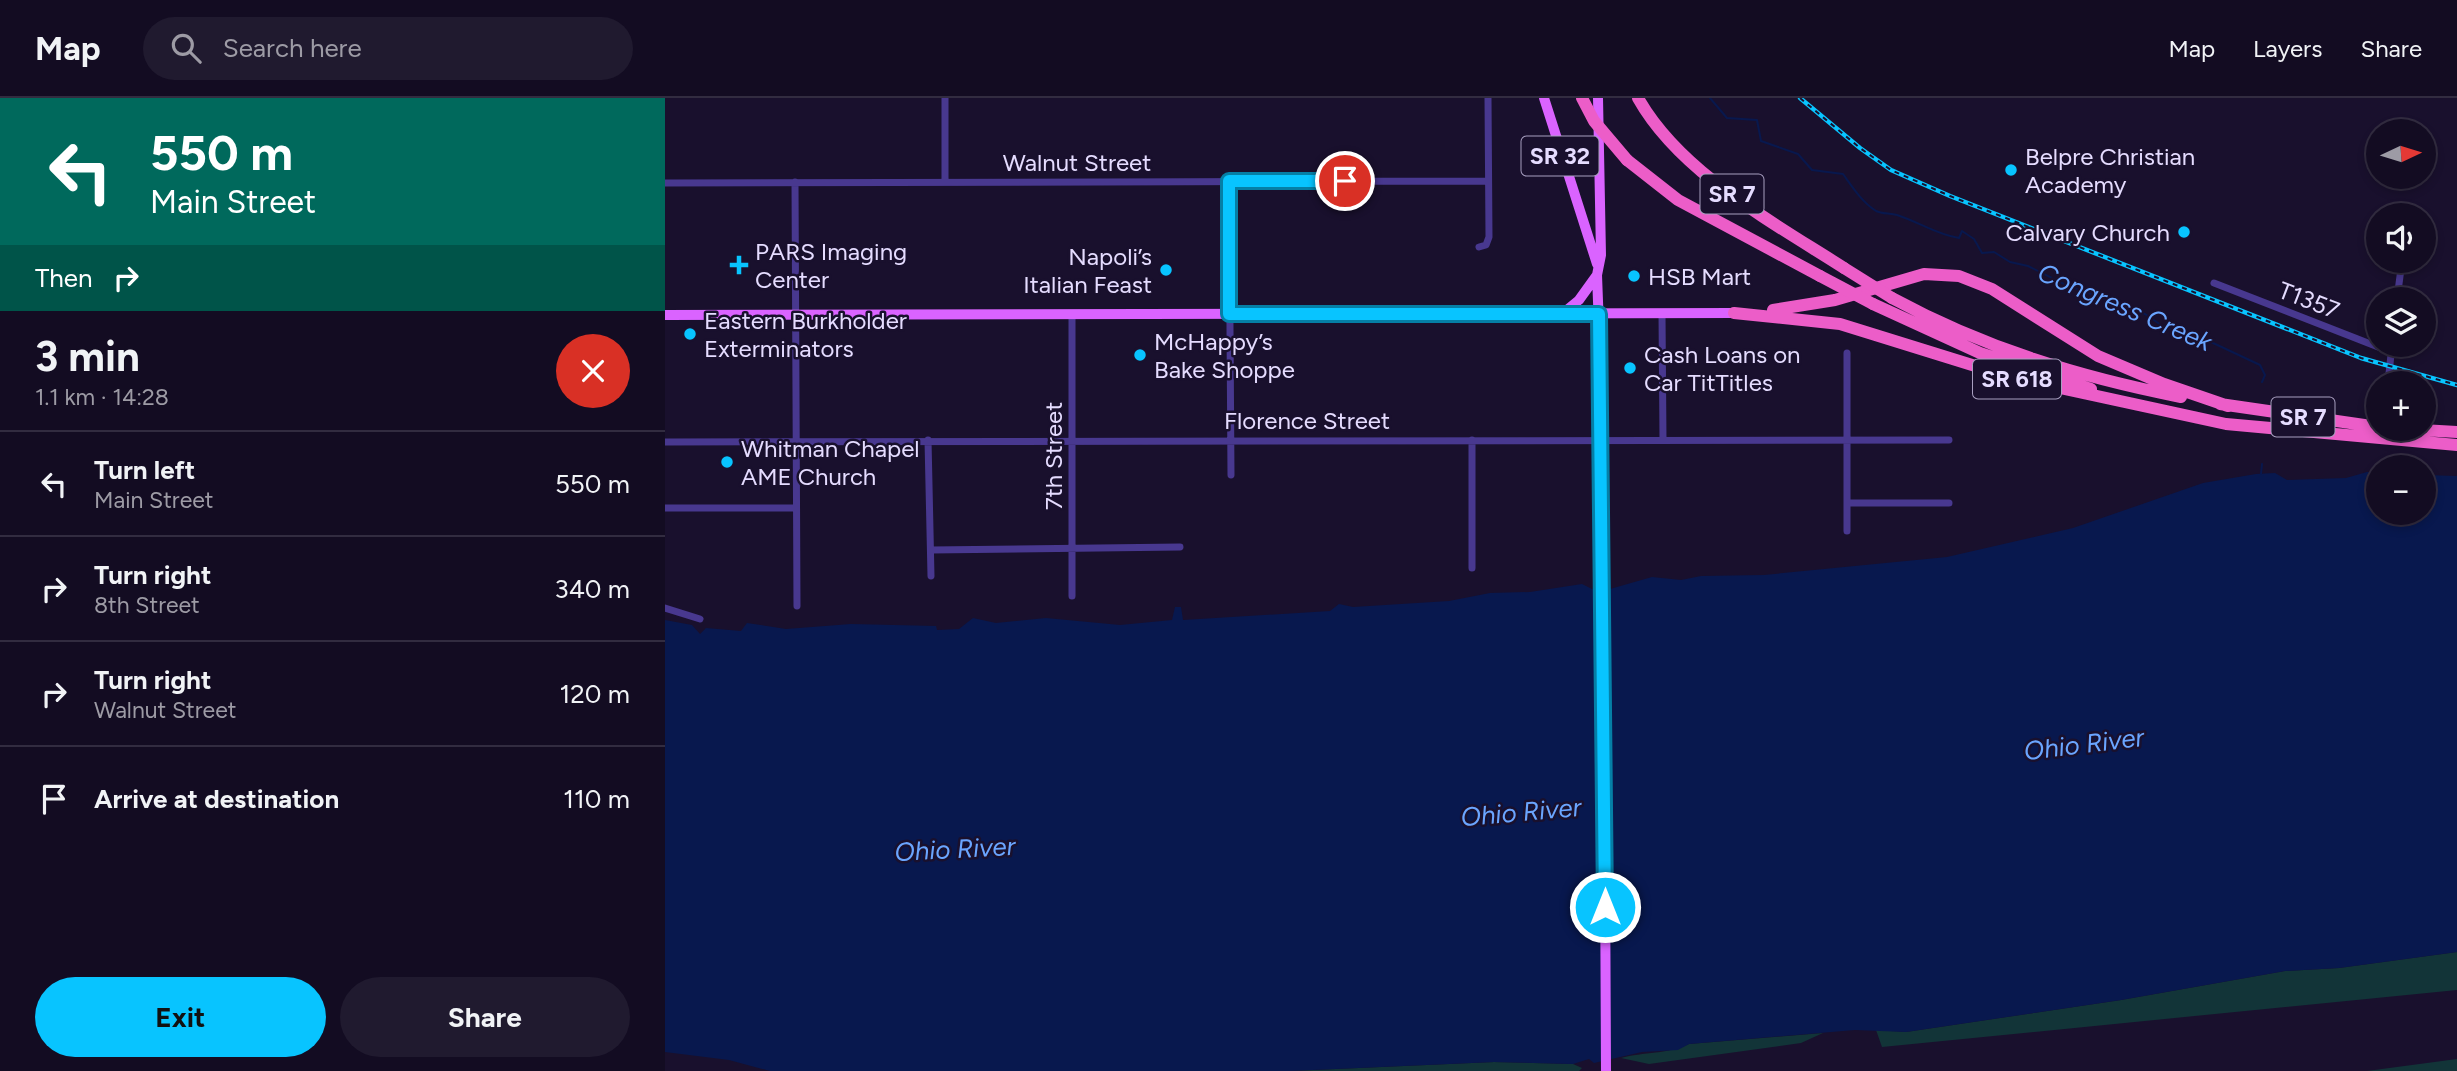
<!DOCTYPE html>
<html lang="en">
<head>
<meta charset="utf-8">
<style>
  body { margin:0; font-family:Figtree,sans-serif; background:#201a2f; color:#f1f3f6; height:100vh; display:flex; flex-direction:column; font-size:26px; white-space:nowrap }
  * { box-sizing:border-box; margin:0 }
  p { font-size:23px; color:#9d9ba5 }
  .icon { flex:none; width:38px; height:38px; fill:none; stroke:currentColor; stroke-width:2; stroke-linecap:round; stroke-linejoin:round }
  .map { position:relative; flex:1; overflow:hidden }
  .panel { display:flex; flex-direction:column; background:#130c22; width:665px }
  .panel>* { flex:none }
  .guide { background:#00695c; color:#fff; overflow:hidden }
  .needle { width:46px; rotate:86deg }
  .tools { position:absolute; left:1701px; top:21px; display:grid; gap:14px }
  .tools a { display:grid; place-items:center; width:70px; height:70px; border-radius:50%; background:#130c22; box-shadow:0 4px 10px #0003,0 0 0 2px #322c40; font-size:35px }
  .pin { position:absolute; display:grid; place-items:center; width:60px; height:60px; color:#fff; margin:-30px; border:4px solid #fff; border-radius:50%; box-shadow:0 2px 7px #0007 }
  .me { position:absolute; width:77px; margin:-38px; rotate:0deg; stroke-linejoin:round; filter:drop-shadow(0 0 5px #0008) }
  .turn { display:flex; align-items:center; gap:24px; height:147px; padding:0 35px; font-size:32px }
  .turn .icon { width:91px; height:91px; stroke-width:2.5 }
  .turn b { display:block; font-size:49px; line-height:60px }
  .then { display:flex; align-items:center; height:66px; padding:0 35px; background:#0003; gap:14px; font-size:26px }
  .round { display:grid; place-items:center; flex:none; width:74px; height:74px; border-radius:37px; background:#201a2f }
  .head { display:flex; align-items:center; justify-content:space-between; height:119px; padding:0 35px }
  h1 { font-size:42px; font-weight:700; line-height:52px }
  .cta { display:flex; gap:14px; margin-top:auto; padding:14px 35px }
  .cta a { flex:1; height:80px; border-radius:42px; background:#08c4ff; color:#111; font-size:28px; font-weight:700; line-height:80px; text-align:center }
  .cta a+a { background:#201a2f; color:#f1f3f6 }
  ul { padding:0; list-style:none }
  li { display:flex; align-items:center; gap:21px; height:105px; padding:0 35px; border-top:2px solid #322c40 }
  li div { flex:1 }
  li b { display:block; font-size:26px }
  li em { font-style:normal }
  header { display:flex; align-items:center; gap:42px; box-sizing:border-box; height:98px; padding:0 35px; background:#130c22; border-bottom:2px solid #322c40 }
  header strong { font-size:33px }
  nav { display:flex; gap:38px; margin-inline-start:auto; font-size:24px }
  .search { width:490px; height:63px; background:#201a2f; display:flex; align-items:center; gap:18px; box-sizing:border-box; padding:0 24px; border-radius:38px; color:#9d9ba5; font-size:26px }
  main { display:flex; flex:1; min-height:0 }
  .map>svg:first-child { display:block }
  .green { fill:#123438 }
  .water { fill:#08184e }
  .lines { fill:none; stroke-linecap:round; stroke-linejoin:round }
  .stream { stroke:#08184e; stroke-width:2 }
  .minor { stroke:#48388f; stroke-width:7 }
  .primary { stroke:#da63ff; stroke-width:10 }
  .trunk { stroke:#ec5dc8; stroke-width:12 }
  .rail-casing { stroke:#08c4ff; stroke-width:4.5 }
  .rail { stroke:#19102d; stroke-width:2; stroke-dasharray:5; stroke-linecap:butt }
  .primary-bridge { stroke:#da63ff; stroke-width:10 }
  .trunk-bridge { stroke:#ec5dc8; stroke-width:12 }
  .route-casing { stroke:#057fa6; stroke-width:18 }
  .route { stroke:#08c4ff; stroke-width:12 }
  .poi-dot { fill:#08c4ff; stroke:#19102d; stroke-width:2.5 }
  .labels { text-anchor:middle; dominant-baseline:central; stroke-width:5; stroke-linejoin:round; paint-order:stroke }
  .shield { fill:#19102d; stroke:#a89fc0; stroke-width:2 }
  .shield-label { font-size:23px; font-weight:bold; fill:#e5dcff }
  .poi-label { font-size:24px; fill:#e5dcff; stroke:#19102d; text-anchor:start }
  .street-label { font-size:24px; fill:#e5dcff; stroke:#19102d }
  .water-label { font-size:26px; font-style:italic; fill:#6aa5ff; stroke:#19102d }
</style>
</head>
<body>
<header>
<strong>Map</strong>
<div class="search"><svg class="icon" aria-label="search" viewBox="0 0 24 24"><circle cx="10" cy="10" r="6"/><path d="M15 15l6 6"/></svg>Search here</div>
<nav><a>Map</a><a>Layers</a><a>Share</a></nav>
</header>
<main>
<section class="panel">
<div class="guide">
<div class="turn"><svg class="icon" aria-label="left" viewBox="0 0 24 24"><path d="M17 20v-9H6M10 6l-5 5 5 5"/></svg><div><b>550 m</b>Main Street</div></div>
<div class="then">Then<svg class="icon" aria-label="right" viewBox="0 0 24 24"><path d="M7 20v-9h11M14 6l5 5-5 5"/></svg></div>
</div>
<div class="head"><div><h1>3 min</h1><p>1.1 km · 14:28</p></div><a class="round" style="background:#d93025;color:#fff"><svg class="icon" aria-label="close" viewBox="0 0 24 24"><path d="M6 6l12 12M18 6L6 18"/></svg></a></div>
<ul>
<li><svg class="icon" aria-label="left" viewBox="0 0 24 24"><path d="M17 20v-9H6M10 6l-5 5 5 5"/></svg><div><b>Turn left</b><p>Main Street</p></div><em>550 m</em></li>
<li><svg class="icon" aria-label="right" viewBox="0 0 24 24"><path d="M7 20v-9h11M14 6l5 5-5 5"/></svg><div><b>Turn right</b><p>8th Street</p></div><em>340 m</em></li>
<li><svg class="icon" aria-label="right" viewBox="0 0 24 24"><path d="M7 20v-9h11M14 6l5 5-5 5"/></svg><div><b>Turn right</b><p>Walnut Street</p></div><em>120 m</em></li>
<li><svg class="icon" aria-label="arrive" viewBox="0 0 24 24"><path d="M6 21V4h12l-3 4 3 4H6"/></svg><div><b>Arrive at destination</b></div><em>110 m</em></li>
</ul>
<div class="cta"><a>Exit</a><a>Share</a></div>
</section>
<div class="map">
<svg width="1792" height="973" viewBox="0 0 1792 973">
  <rect width="100%" height="100%" fill="#19102d"/>
  <!-- green -->
  <path class="green" d="M 1792,854 L 1792,892 L 1217,949 L 1211,932 L 1241,934 L 1456,902 L 1620,873 L 1674,870 Z
    M 1158,935 L 1136,945 L 984,966 L 956,960 C 978,954 1004,956 1024,946 Z
    M 1792,961 L 1792,973 L 1702,973 Z
    M 829,964 L 908,966 L 917,970 L 914,973 L 625,973 Z"/>
  <!-- water -->
  <path class="water" d="M 1702,374 L 1713,375 L 1713,415 L 1759,415 L 1759,377 L 1792,378 L 1792,854 L 1674,870 L 1620,873 L 1456,902 L 1241,934 L 1190,932 L 1024,946 L 1013,952 L 977,954 L 929,965 L 924,961 L 908,966 L 829,964 L 625,973 L 105,973 L 64,962 L 0,954 L 0,522 L 27,527 L 35,536 L 41,530 L 76,533 L 82,525 L 121,531 L 186,526 L 271,528 L 272,532 L 294,531 L 308,520 L 331,525 L 381,520 L 455,527 L 507,522 L 510,509 L 516,509 L 518,522 L 665,513 L 674,506 L 688,509 L 784,503 L 825,495 L 865,494 L 917,486 L 929,492 L 945,491 L 987,479 L 1016,482 L 1036,478 L 1099,477 L 1282,459 L 1408,430 L 1538,385 L 1591,376 L 1610,375 L 1622,382 L 1681,380 Z"/>
  <g class="lines">
    <!-- stream -->
    <path class="stream" d="M 1045,0 L 1062,20 L 1092,22 L 1096,43 L 1133,56 L 1147,72 L 1178,76 C 1188,90 1197,104 1211,113 C 1217,116 1225,115 1232,117 C 1254,124 1272,137 1294,140 L 1297,133 L 1309,141 L 1317,155 L 1329,154 L 1345,164 L 1363,168 L 1401,187 L 1480,216 L 1499,229 L 1546,244 L 1595,267 L 1600,277 L 1597,284
      M 1596,376 L 1597,366"/>
    <!-- minor -->
    <path class="minor" d="M 280,0 L 280,84
      M 564,83 L 566,377
      M 130,84 L 132,508
      M 0,85 L 823,83
      M 814,149 L 821,147 L 824,139 L 823,0
      M 1549,185 L 1726,254
      M 1732,201 L 1737,163
      M 997,216 L 998,342
      M 1723,285 L 1727,247
      M 263,342 L 266,478
      M 0,344 L 1284,342
      M 1182,405 L 1284,405
      M 0,410 L 131,410
      M 1182,433 L 1182,255
      M 266,452 L 515,449
      M 807,470 L 807,342
      M 407,498 L 407,217
      M 0,510 L 35,521"/>
    <!-- primary -->
    <path class="primary" d="M 879,0 L 932,166
      M 933,0 L 936,157 L 932,177 L 938,335
      M 897,216 L 914,202 L 932,177
      M 0,217 L 1069,215
      M 938,346 L 941,973"/>
    <!-- trunk -->
    <path class="trunk" d="M 973,0 C 1015,75 1109,125 1179,170
      M 962,62 L 1013,102 L 1155,178
      M 1227,200 C 1319,250 1414,279 1516,299
      M 1208,206 L 1315,255 L 1426,291
      M 1108,212 L 1170,202 L 1259,176 L 1294,178 L 1327,191 L 1433,258 L 1499,286 L 1563,308
      M 1069,215 L 1175,226 L 1349,280 L 1561,326 L 1792,347
      M 1555,306 L 1713,329
      M 1739,331 L 1792,334"/>
    <defs>
      <path id="rail" d="M 1135,0 L 1195,50 L 1226,72 L 1285,98 L 1696,260 L 1792,287"/>
    </defs>
    <!-- rail casing -->
    <use href="#rail" class="rail-casing"/>
    <!-- rail -->
    <use href="#rail" class="rail"/>
    <!-- primary-bridge -->
    <path class="primary-bridge" d="M 938,335 L 938,346"/>
    <!-- trunk-bridge -->
    <path class="trunk-bridge" d="M 917,0 L 929,23 L 962,62
      M 1179,170 L 1227,200
      M 1155,178 L 1208,206"/>
  </g>
  <g class="lines">
    <defs>
      <path id="route" d="M 680,83 L 564,83 L 564,216 L 934,216 L 940,809"/>
    </defs>
    <!-- route casing -->
    <use href="#route" class="route-casing"/>
    <!-- route -->
    <use href="#route" class="route"/>
  </g>
  <!-- markers -->
  <g class="poi-dot">
    <circle cx="1346" cy="72" r="7"/>
    <circle cx="1519" cy="134" r="7"/>
    <path d="M70.5 156.5h7v7h7v7h-7v7h-7v-7h-7v-7h7z"/>
    <circle cx="501" cy="172" r="7"/>
    <circle cx="969" cy="178" r="7"/>
    <circle cx="25" cy="236" r="7"/>
    <circle cx="475" cy="257" r="7"/>
    <circle cx="965" cy="270" r="7"/>
    <circle cx="62" cy="364" r="7"/>
  </g>
  <g class="labels">
    <!-- shield labels -->
    <g class="shield">
      <rect x="856.5" y="38.5" width="77" height="39" rx="5"/>
      <rect x="1035.5" y="76.5" width="63" height="39" rx="5"/>
      <rect x="1308" y="261.5" width="88" height="39" rx="5"/>
      <rect x="1606.5" y="299.5" width="63" height="39" rx="5"/>
    </g>
    <g class="shield-label">
      <text x="895" y="58">SR 32</text>
      <text x="1067" y="96">SR 7</text>
      <text x="1352" y="281">SR 618</text>
      <text x="1638" y="319">SR 7</text>
    </g>
    <!-- poi labels -->
    <g class="poi-label">
      <text x="1360" y="58">Belpre Christian<tspan x="1360" dy="28">Academy</tspan></text>
      <text x="1505" y="134" text-anchor="end">Calvary Church</text>
      <text x="90" y="153">PARS Imaging<tspan x="90" dy="28">Center</tspan></text>
      <text x="487" y="158" text-anchor="end">Napoli’s<tspan x="487" dy="28">Italian Feast</tspan></text>
      <text x="983" y="178">HSB Mart</text>
      <text x="39" y="222">Eastern Burkholder<tspan x="39" dy="28">Exterminators</tspan></text>
      <text x="489" y="243">McHappy’s<tspan x="489" dy="28">Bake Shoppe</tspan></text>
      <text x="979" y="256">Cash Loans on<tspan x="979" dy="28">Car TitTitles</tspan></text>
      <text x="76" y="350">Whitman Chapel<tspan x="76" dy="28">AME Church</tspan></text>
    </g>
    <!-- street labels -->
    <g class="street-label">
      <text x="412" y="64">Walnut Street</text>
      <text transform="translate(1644 202) rotate(21)">T1357</text>
      <text x="642" y="322">Florence Street</text>
      <text transform="translate(388 358) rotate(-90)">7th Street</text>
    </g>
    <!-- water labels -->
    <g class="water-label">
      <text transform="translate(1460 209) rotate(23)">Congress Creek</text>
      <text transform="translate(1419 646) rotate(-7)">Ohio River</text>
      <text transform="translate(856 714) rotate(-5)">Ohio River</text>
      <text transform="translate(290 751) rotate(-3)">Ohio River</text>
    </g>
  </g>
</svg>
<div class="tools">
<a><svg class="needle" viewBox="-14 -14 28 28"><path d="M0-13l5 13h-10z" fill="#e53935"/><path d="M0 13l5-13h-10z" fill="#9d9ba5"/></svg></a>
<a><svg class="icon" aria-label="sound" viewBox="0 0 24 24"><path d="M4 9h4l5-4v14l-5-4H4zM17 9q2 3 0 6"/></svg></a>
<a><svg class="icon" aria-label="layers" viewBox="0 0 24 24"><path d="M12 4l9 5-9 5-9-5zM3 14l9 5 9-5"/></svg></a>
<a>+</a>
<a>−</a>
</div>
<div class="pin" style="left:680px;top:83px;background:#d93025"><svg class="icon" aria-label="arrive" viewBox="0 0 24 24"><path d="M6 21V4h12l-3 4 3 4H6"/></svg></div>
<svg class="me" style="left:940px;top:809px" viewBox="-20 -20 40 40"><circle r="17" fill="#08c4ff" stroke="#fff" stroke-width="3"/><path d="M0-11L8 9 0 5-8 9z" fill="#fff"/></svg>
</div>
</main>
</body>
</html>
